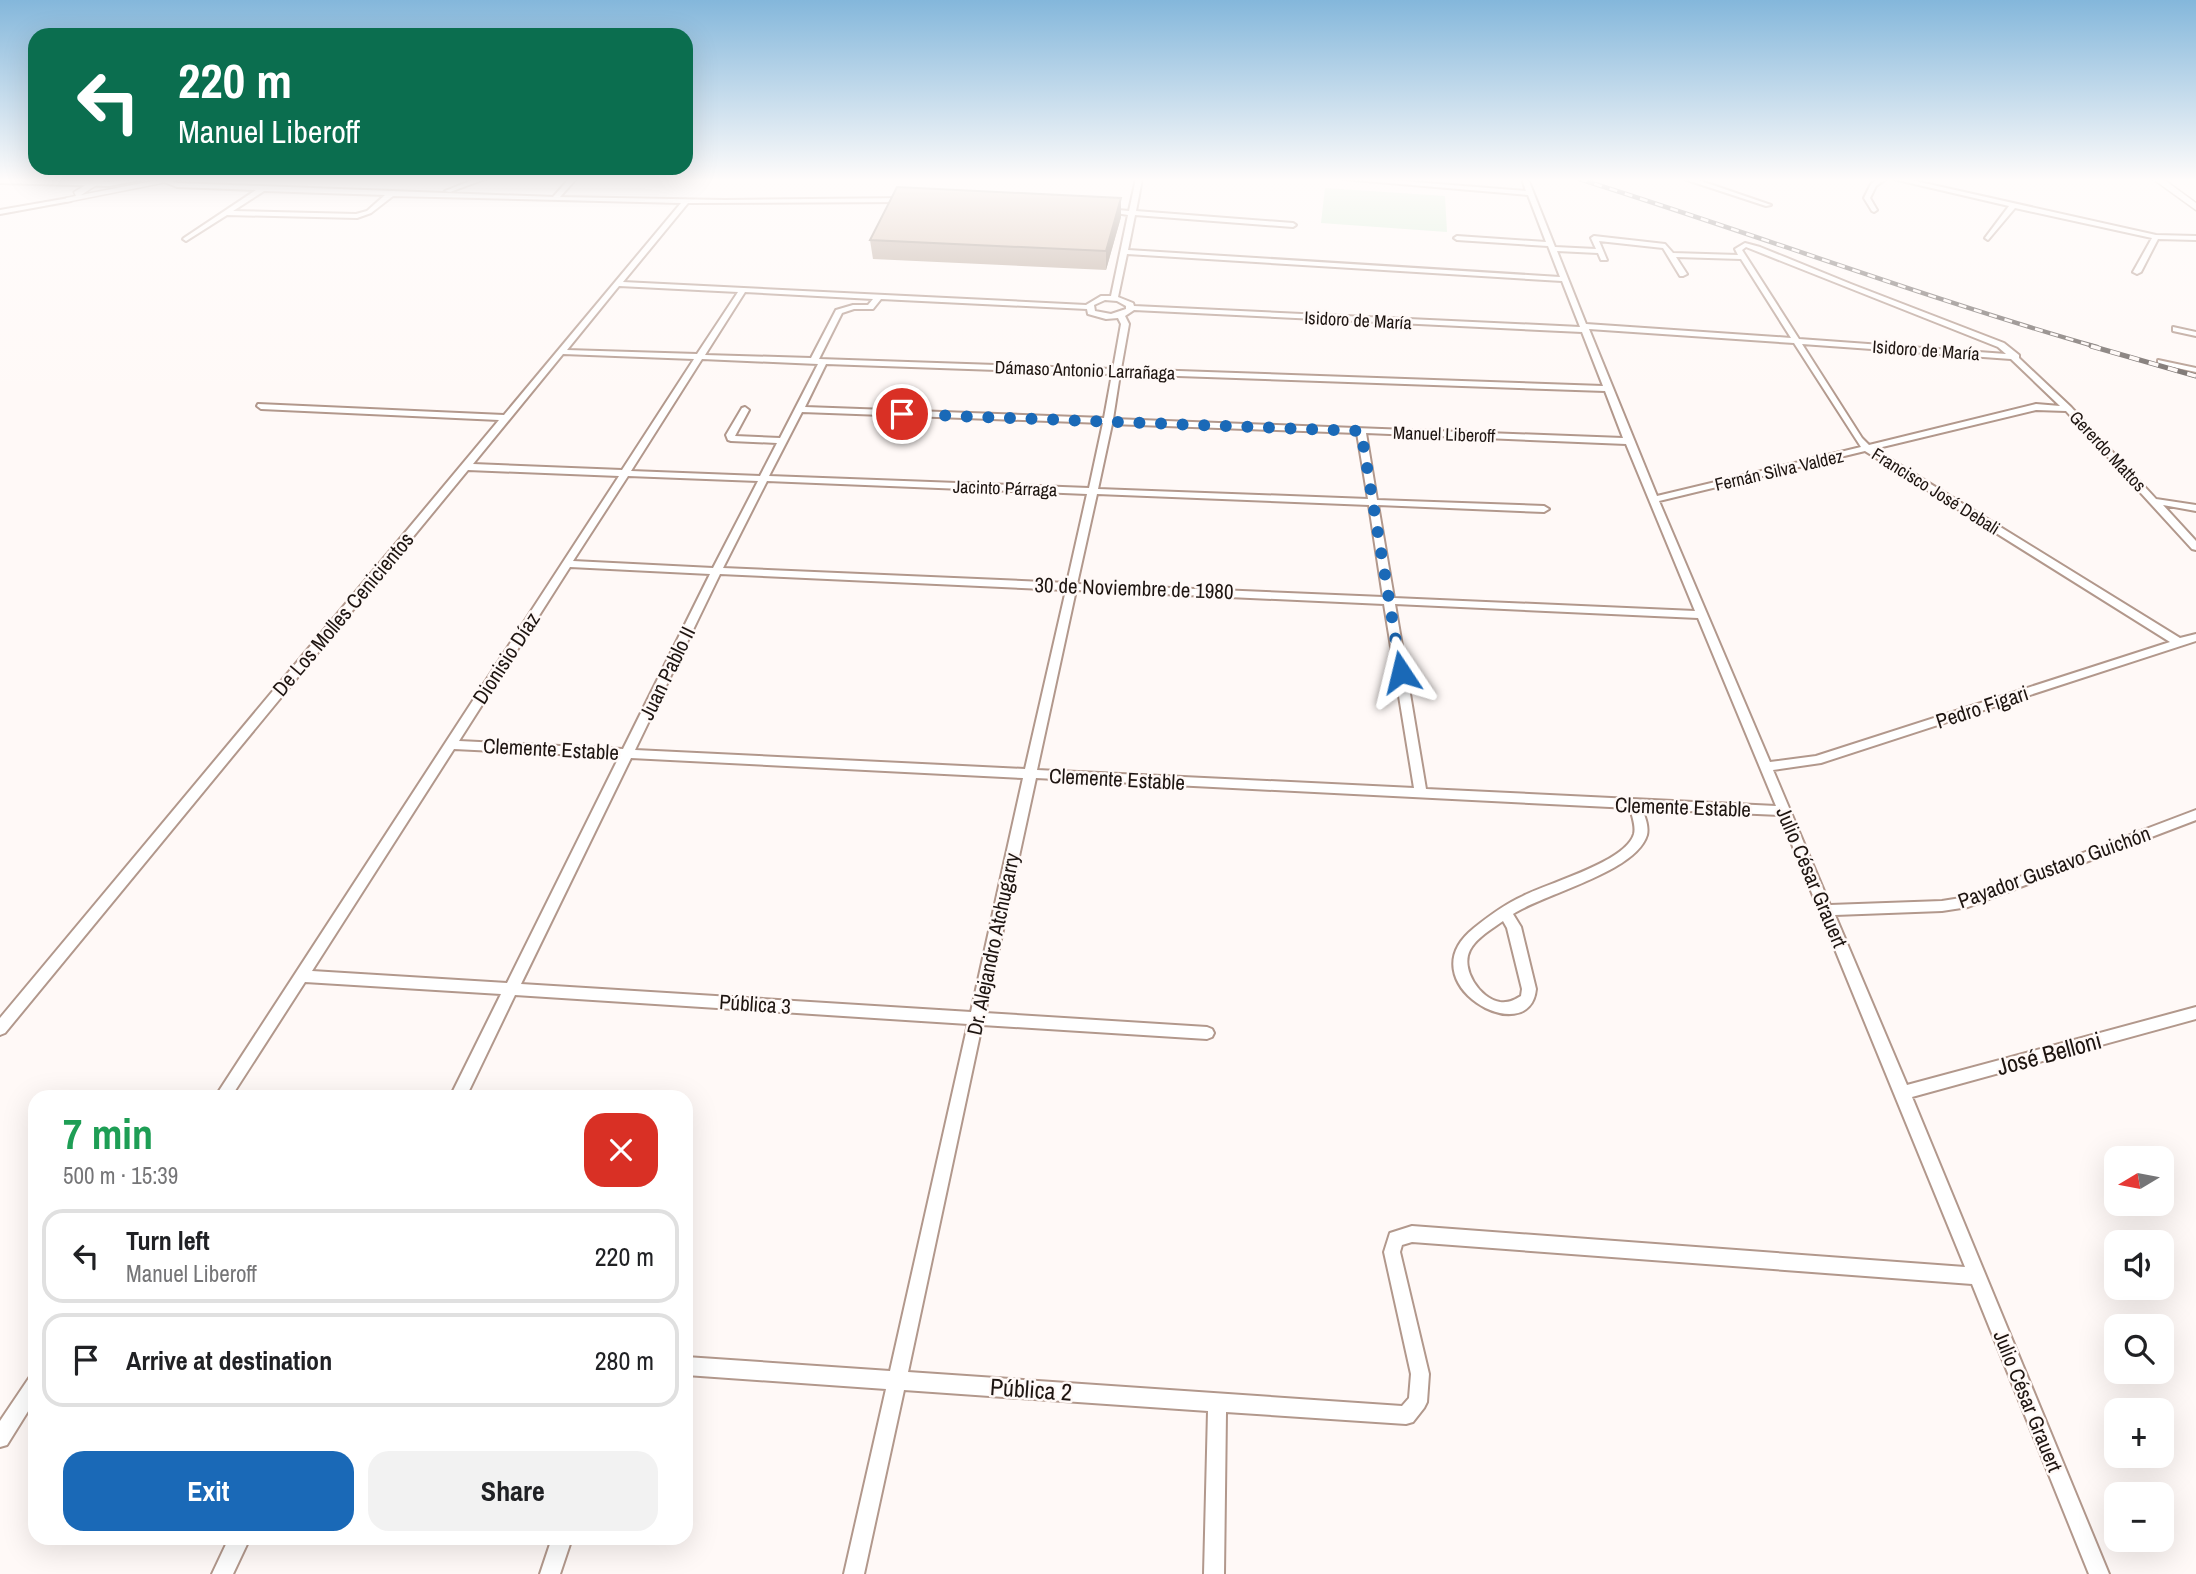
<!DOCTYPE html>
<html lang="en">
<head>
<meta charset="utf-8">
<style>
  body { margin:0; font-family:"Archivo Narrow",sans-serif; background:#f2f2f2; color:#202124; height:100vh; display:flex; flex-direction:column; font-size:26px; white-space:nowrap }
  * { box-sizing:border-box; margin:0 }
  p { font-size:23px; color:#757577 }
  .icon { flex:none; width:38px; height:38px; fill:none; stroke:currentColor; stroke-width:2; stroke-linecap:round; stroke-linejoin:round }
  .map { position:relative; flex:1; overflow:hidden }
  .drawer { position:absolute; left:28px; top:1090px; width:665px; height:455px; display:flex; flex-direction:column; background:#fff; border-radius:21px; box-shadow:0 7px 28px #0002 }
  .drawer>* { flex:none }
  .guide { position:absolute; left:28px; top:28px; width:665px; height:147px; border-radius:21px; box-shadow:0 7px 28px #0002; background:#0b6e4f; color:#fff; overflow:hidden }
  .needle { width:46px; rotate:260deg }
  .buttons { position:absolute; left:2104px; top:1146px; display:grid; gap:14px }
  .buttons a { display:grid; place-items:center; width:70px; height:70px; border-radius:14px; background:#fff; box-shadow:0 7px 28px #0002; font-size:35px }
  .pin { position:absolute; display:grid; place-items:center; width:60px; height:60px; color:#fff; margin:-30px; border:4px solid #fff; border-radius:50%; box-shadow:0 2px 7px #0007 }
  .me { position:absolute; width:77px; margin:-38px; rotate:350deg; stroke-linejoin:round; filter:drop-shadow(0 0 5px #0008) }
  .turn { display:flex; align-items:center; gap:24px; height:147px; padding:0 35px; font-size:32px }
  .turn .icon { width:91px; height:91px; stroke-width:2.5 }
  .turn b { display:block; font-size:49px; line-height:60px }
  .round { display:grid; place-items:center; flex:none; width:74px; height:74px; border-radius:21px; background:#f2f2f2 }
  .overview { display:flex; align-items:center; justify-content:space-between; height:119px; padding:0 35px }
  h1 { font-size:42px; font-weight:800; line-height:52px; color:#1e9e55 }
  .button { display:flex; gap:14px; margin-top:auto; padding:14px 35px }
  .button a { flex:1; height:80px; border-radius:21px; background:#1a69b7; color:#fff; font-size:28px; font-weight:800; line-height:80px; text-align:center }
  .button a+a { background:#f2f2f2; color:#202124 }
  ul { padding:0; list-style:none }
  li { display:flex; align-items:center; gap:21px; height:94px; margin:0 14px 10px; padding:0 21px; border:4px solid #e0e0e0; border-radius:21px }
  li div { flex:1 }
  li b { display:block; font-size:26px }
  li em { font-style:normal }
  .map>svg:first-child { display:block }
  .green { fill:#d0ecd2 }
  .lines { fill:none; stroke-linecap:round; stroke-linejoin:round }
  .minor-casing { stroke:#b2988c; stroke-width:4 }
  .tertiary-casing { stroke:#b2988c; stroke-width:3 }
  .minor { fill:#fff; fill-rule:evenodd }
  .tertiary { fill:#fff; fill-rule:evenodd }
  .rail-far1-casing { stroke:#716966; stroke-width:4.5 }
  .rail-casing { stroke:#716966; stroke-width:5 }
  .rail-far1 { stroke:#fff9f7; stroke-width:2.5; stroke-dasharray:8; stroke-linecap:butt }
  .rail { stroke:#fff9f7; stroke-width:3.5; stroke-dasharray:10; stroke-linecap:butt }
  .wall { fill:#b7a395 }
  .shaded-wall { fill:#958579 }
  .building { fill:#d5bead; stroke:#958579; stroke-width:2 }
  .route { stroke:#1a69b7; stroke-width:12; stroke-dasharray:0 21.6 }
  .labels { text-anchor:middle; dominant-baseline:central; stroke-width:5; stroke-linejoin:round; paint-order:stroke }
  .far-street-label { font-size:18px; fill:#1e1511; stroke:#fff9f7 }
  .street-label { font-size:21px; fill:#1e1511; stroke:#fff9f7 }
  .near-street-label { font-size:24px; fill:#1e1511; stroke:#fff9f7 }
</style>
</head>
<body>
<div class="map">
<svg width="2196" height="1574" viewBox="0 0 2196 1574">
  <rect width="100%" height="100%" fill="#fff9f7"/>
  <!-- green -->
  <path class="green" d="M 1325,188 L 1445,196 L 1447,232 L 1321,223 Z"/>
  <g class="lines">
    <defs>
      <path id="minor" d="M 0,179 L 109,182 L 145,179 L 109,186 L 0,183 Z
        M 475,179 L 485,179 L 450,192 L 445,191 Z
        M 569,179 L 576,179 L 560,197 L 725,200 L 907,198 L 910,200 L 907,202 L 688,203 L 623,282 L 1086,305 L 1101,296 L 1111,296 L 1128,215 L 1104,211 L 1107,209 L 1129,211 L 1136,179 L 1142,179 L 1136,211 L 1293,223 L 1296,225 L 1293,227 L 1135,215 L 1128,250 L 1560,277 L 1548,246 L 1457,240 L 1454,238 L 1457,236 L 1546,242 L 1528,195 L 1342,179 L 1376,179 L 1526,191 L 1522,179 L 1528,179 L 1555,247 L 1596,249 L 1591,238 L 1594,236 L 1665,244 L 1673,253 L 1738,255 L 1735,249 L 1745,243 L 1760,247 L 1851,284 L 2004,343 L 2019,355 L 2019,358 L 2071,407 L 2156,499 L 2196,505 L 2196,511 L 2163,505 L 2196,541 L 2196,550 L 2192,549 L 2066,411 L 2036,410 L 1874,449 L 2180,638 L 2196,634 L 2196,641 L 1821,763 L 1773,770 L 1830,905 L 1942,901 L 1967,897 L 2196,810 L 2196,820 L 1968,907 L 1942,911 L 1835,915 L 1907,1085 L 2196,1007 L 2196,1019 L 1912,1097 L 2109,1574 L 2089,1574 L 1972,1284 L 1412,1242 L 1402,1245 L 1400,1252 L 1429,1374 L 1427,1402 L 1424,1408 L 1413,1422 L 1406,1424 L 1226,1412 L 1224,1574 L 1204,1574 L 1208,1411 L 904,1390 L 864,1574 L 844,1574 L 886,1389 L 686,1375 L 686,1357 L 890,1371 L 968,1024 L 515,995 L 466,1097 L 450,1097 L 501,994 L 305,982 L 231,1097 L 215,1097 L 619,476 L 468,470 L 5,1033 L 0,1035 L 0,1018 L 499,420 L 261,409 L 257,406 L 258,404 L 504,415 L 681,203 L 393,196 L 371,213 L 357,218 L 227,215 L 186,241 L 183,239 L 184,238 L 256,190 L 177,187 L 164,182 L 167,180 L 177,183 L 553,197 ZM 264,191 L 385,195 L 367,211 L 356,214 L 233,211 ZM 1599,241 L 1663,248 L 1680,276 L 1683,276 L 1687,274 L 1676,257 L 1741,259 L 1791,338 L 1586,324 L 1557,251 L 1598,253 L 1601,260 L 1607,260 ZM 1746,247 L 1998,347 L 2006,354 L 1799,339 L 1742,250 ZM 1127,254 L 1562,281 L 1580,327 L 1134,306 L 1133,303 L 1118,297 ZM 619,286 L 738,292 L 697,354 L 567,350 ZM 745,292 L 873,299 L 868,305 L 853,305 L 836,310 L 811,358 L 705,355 ZM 881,299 L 1087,309 L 1088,314 L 1106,319 L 1118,318 L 1121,324 L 1113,369 L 819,359 L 842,313 L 854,309 L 873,309 ZM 1105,300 L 1117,301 L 1126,306 L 1126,309 L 1111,314 L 1095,311 L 1094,305 ZM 1134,310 L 1582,332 L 1603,386 L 1121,369 L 1129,324 L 1125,316 ZM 1589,329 L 1794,343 L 1861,447 L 1657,496 ZM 1802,344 L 2011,359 L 2060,406 L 2036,404 L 1869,445 L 1862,438 ZM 563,354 L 694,359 L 622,470 L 473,464 ZM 702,359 L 818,364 L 780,438 L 735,436 L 749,410 L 745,407 L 742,408 L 726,435 L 728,440 L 731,441 L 777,443 L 760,476 L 631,471 ZM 826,364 L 1112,374 L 1104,418 L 805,407 ZM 1120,374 L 1605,391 L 1623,438 L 1113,419 ZM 802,412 L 1103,423 L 1089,488 L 769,476 ZM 1112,424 L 1357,433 L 1368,499 L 1098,489 ZM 1366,433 L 1626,444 L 1695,611 L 1394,598 L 1378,505 L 1544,512 L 1549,509 L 1544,506 L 1377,500 ZM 1865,451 L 2170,642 L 1816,756 L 1770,762 L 1659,501 ZM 628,476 L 758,481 L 713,568 L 573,561 ZM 767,481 L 1087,494 L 1067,583 L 723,568 ZM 1097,494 L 1369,505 L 1383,597 L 1077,584 ZM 570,567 L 710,574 L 623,749 L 459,741 ZM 720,574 L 1066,590 L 1025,769 L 635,750 ZM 1076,590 L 1384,604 L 1414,788 L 1037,770 ZM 1395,604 L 1698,618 L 1776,806 L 1426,789 ZM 454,749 L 619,757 L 507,983 L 312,971 ZM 631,758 L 1023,778 L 971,1012 L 521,984 ZM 1036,778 L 1630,808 C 1632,816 1636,826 1634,834 C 1626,862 1548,883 1523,896 C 1505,904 1489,916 1474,928 C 1405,983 1530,1052 1536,989 L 1521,927 L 1513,914 C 1546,893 1636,872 1647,835 C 1649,826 1645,817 1642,809 L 1780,815 L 1965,1267 L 1412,1226 L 1390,1233 L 1384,1252 L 1411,1374 L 1409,1398 L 1402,1406 L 908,1372 L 982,1025 L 1207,1039 L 1212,1037 L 1214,1033 L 1212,1029 L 1207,1027 L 985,1013 ZM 1503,921 L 1507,928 L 1522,989 L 1521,996 C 1514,1000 1509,1003 1500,1002 C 1480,999 1460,969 1470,950 C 1476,938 1492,929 1503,921 Z
        M 1684,179 L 1695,179 L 1771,205 L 1766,206 Z
        M 1878,179 L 1886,179 L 1876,186 L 1870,198 L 1877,210 L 1874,212 L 1872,211 L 1864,198 L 1871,184 Z
        M 1893,179 L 1906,179 L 2156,235 L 2196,236 L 2196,240 L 2158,239 L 2141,272 L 2137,274 L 2133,272 L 2152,238 L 2015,208 L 1988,240 L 1985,238 L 2009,206 Z
        M 69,198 L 71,199 L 71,201 L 0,214 L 0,210 Z
        M 2173,327 L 2196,332 L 2196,336 L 2173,331 Z
        M 2158,360 L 2196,368 L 2196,372 L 2158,364 Z
        M 35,1375 L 35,1400 L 7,1445 L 0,1447 L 0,1421 L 29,1378 Z
        M 229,1538 L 250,1538 L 233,1574 L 212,1574 Z
        M 552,1538 L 572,1538 L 560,1574 L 540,1574 Z"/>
      <path id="tertiary" d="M 96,179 L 106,179 L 81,195 L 163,179 L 182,179 L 66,202 L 66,198 L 76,196 L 74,192 Z
        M 2153,179 L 2163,179 L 2196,203 L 2196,210 Z"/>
    </defs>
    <!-- minor casing -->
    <use href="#minor" class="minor-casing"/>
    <!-- tertiary casing -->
    <use href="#tertiary" class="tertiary-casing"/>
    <!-- minor -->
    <use href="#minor" class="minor"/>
    <!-- tertiary -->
    <use href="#tertiary" class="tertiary"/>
    <defs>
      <path id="rail-far1" d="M 1579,179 C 1752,233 1922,297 2097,347"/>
      <path id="rail" d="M 2091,346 L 2196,376"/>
    </defs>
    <!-- rail-far1 casing -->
    <use href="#rail-far1" class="rail-far1-casing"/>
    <!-- rail casing -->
    <use href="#rail" class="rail-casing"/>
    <!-- rail-far1 -->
    <use href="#rail-far1" class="rail-far1"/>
    <!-- rail -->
    <use href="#rail" class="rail"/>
  </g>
  <!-- wall -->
  <path class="wall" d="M 1121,198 L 1121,217 L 1106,270 L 873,259 L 870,240 Z"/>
  <!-- shaded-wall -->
  <path class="shaded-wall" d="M 1121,198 L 1121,217 L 1106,270 L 1106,251 Z"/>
  <!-- building -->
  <path class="building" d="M 897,187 L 1121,198 L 1106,251 L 870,240 Z"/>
  <!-- sky -->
  <linearGradient id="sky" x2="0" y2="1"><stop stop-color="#84b7db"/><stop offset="0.45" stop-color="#fffcfb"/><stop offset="1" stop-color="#fffcfb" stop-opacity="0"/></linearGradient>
  <rect width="2196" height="400" fill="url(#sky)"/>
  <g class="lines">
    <!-- route -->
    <path class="route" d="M 902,414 L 1361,431 L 1401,672"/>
  </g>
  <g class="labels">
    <!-- far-street labels -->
    <g class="far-street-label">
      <text transform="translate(1358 320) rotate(3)">Isidoro de María</text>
      <text transform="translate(1926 350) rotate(4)">Isidoro de María</text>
      <text transform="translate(1085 370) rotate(2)">Dámaso Antonio Larrañaga</text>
      <text transform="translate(1444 434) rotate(2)">Manuel Liberoff</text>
      <text transform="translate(2108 451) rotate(47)">Gererdo Mattos</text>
      <text transform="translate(1779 470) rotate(-13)">Fernán Silva Valdez</text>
      <text transform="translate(1005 488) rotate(2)">Jacinto Párraga</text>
      <text transform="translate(1936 491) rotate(32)">Francisco José Debali</text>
    </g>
    <!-- street labels -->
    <g class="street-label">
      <text transform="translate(1134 588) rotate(2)">30 de Noviembre de 1980</text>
      <text transform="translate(343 614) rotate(-50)">De Los Molles Cenicientos</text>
      <text transform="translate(506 658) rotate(-57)">Dionisio Díaz</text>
      <text transform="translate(667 673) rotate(-64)">Juan Pablo II</text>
      <text transform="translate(1982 707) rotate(-18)">Pedro Figari</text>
      <text transform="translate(551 749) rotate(3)">Clemente Estable</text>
      <text transform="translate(1117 779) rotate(3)">Clemente Estable</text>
      <text transform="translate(1683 807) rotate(2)">Clemente Estable</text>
      <text transform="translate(2054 867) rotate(-20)">Payador Gustavo Guichón</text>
      <text transform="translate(1812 877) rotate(67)">Julio César Grauert</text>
      <text transform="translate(993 944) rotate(-78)">Dr. Alejandro Atchugarry</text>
      <text transform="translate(755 1004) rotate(4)">Pública 3</text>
      <text transform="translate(2028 1401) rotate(68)">Julio César Grauert</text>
    </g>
    <!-- near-street labels -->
    <g class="near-street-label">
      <text transform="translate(2049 1053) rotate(-15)">José Belloni</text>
      <text transform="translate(1031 1389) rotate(4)">Pública 2</text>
    </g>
  </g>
</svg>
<div class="buttons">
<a><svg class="needle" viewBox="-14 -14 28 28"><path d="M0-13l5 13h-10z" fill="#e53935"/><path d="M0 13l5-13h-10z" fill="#757577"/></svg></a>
<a><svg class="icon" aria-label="sound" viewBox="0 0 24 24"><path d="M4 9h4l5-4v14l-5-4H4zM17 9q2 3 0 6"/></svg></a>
<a><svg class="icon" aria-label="search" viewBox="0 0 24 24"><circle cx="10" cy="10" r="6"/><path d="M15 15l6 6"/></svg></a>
<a>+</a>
<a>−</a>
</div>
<div class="pin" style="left:902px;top:414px;background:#d93025"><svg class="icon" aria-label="arrive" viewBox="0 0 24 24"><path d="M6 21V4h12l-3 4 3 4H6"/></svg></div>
<svg class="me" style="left:1401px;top:672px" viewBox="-20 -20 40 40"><path d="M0-17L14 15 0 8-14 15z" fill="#1a69b7" stroke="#fff" stroke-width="4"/></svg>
<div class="guide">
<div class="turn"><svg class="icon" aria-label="left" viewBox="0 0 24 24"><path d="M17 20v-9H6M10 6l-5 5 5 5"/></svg><div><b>220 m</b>Manuel Liberoff</div></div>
</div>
<section class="drawer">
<div class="overview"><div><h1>7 min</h1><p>500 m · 15:39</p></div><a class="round" style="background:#d93025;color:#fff"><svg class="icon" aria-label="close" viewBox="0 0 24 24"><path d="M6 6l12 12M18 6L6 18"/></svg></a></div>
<ul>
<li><svg class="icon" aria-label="left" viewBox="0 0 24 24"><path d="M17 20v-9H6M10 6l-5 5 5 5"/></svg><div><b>Turn left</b><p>Manuel Liberoff</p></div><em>220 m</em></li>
<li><svg class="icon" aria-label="arrive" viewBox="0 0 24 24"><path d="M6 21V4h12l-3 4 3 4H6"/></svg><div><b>Arrive at destination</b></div><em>280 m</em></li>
</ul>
<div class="button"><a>Exit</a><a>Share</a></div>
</section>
</div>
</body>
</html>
